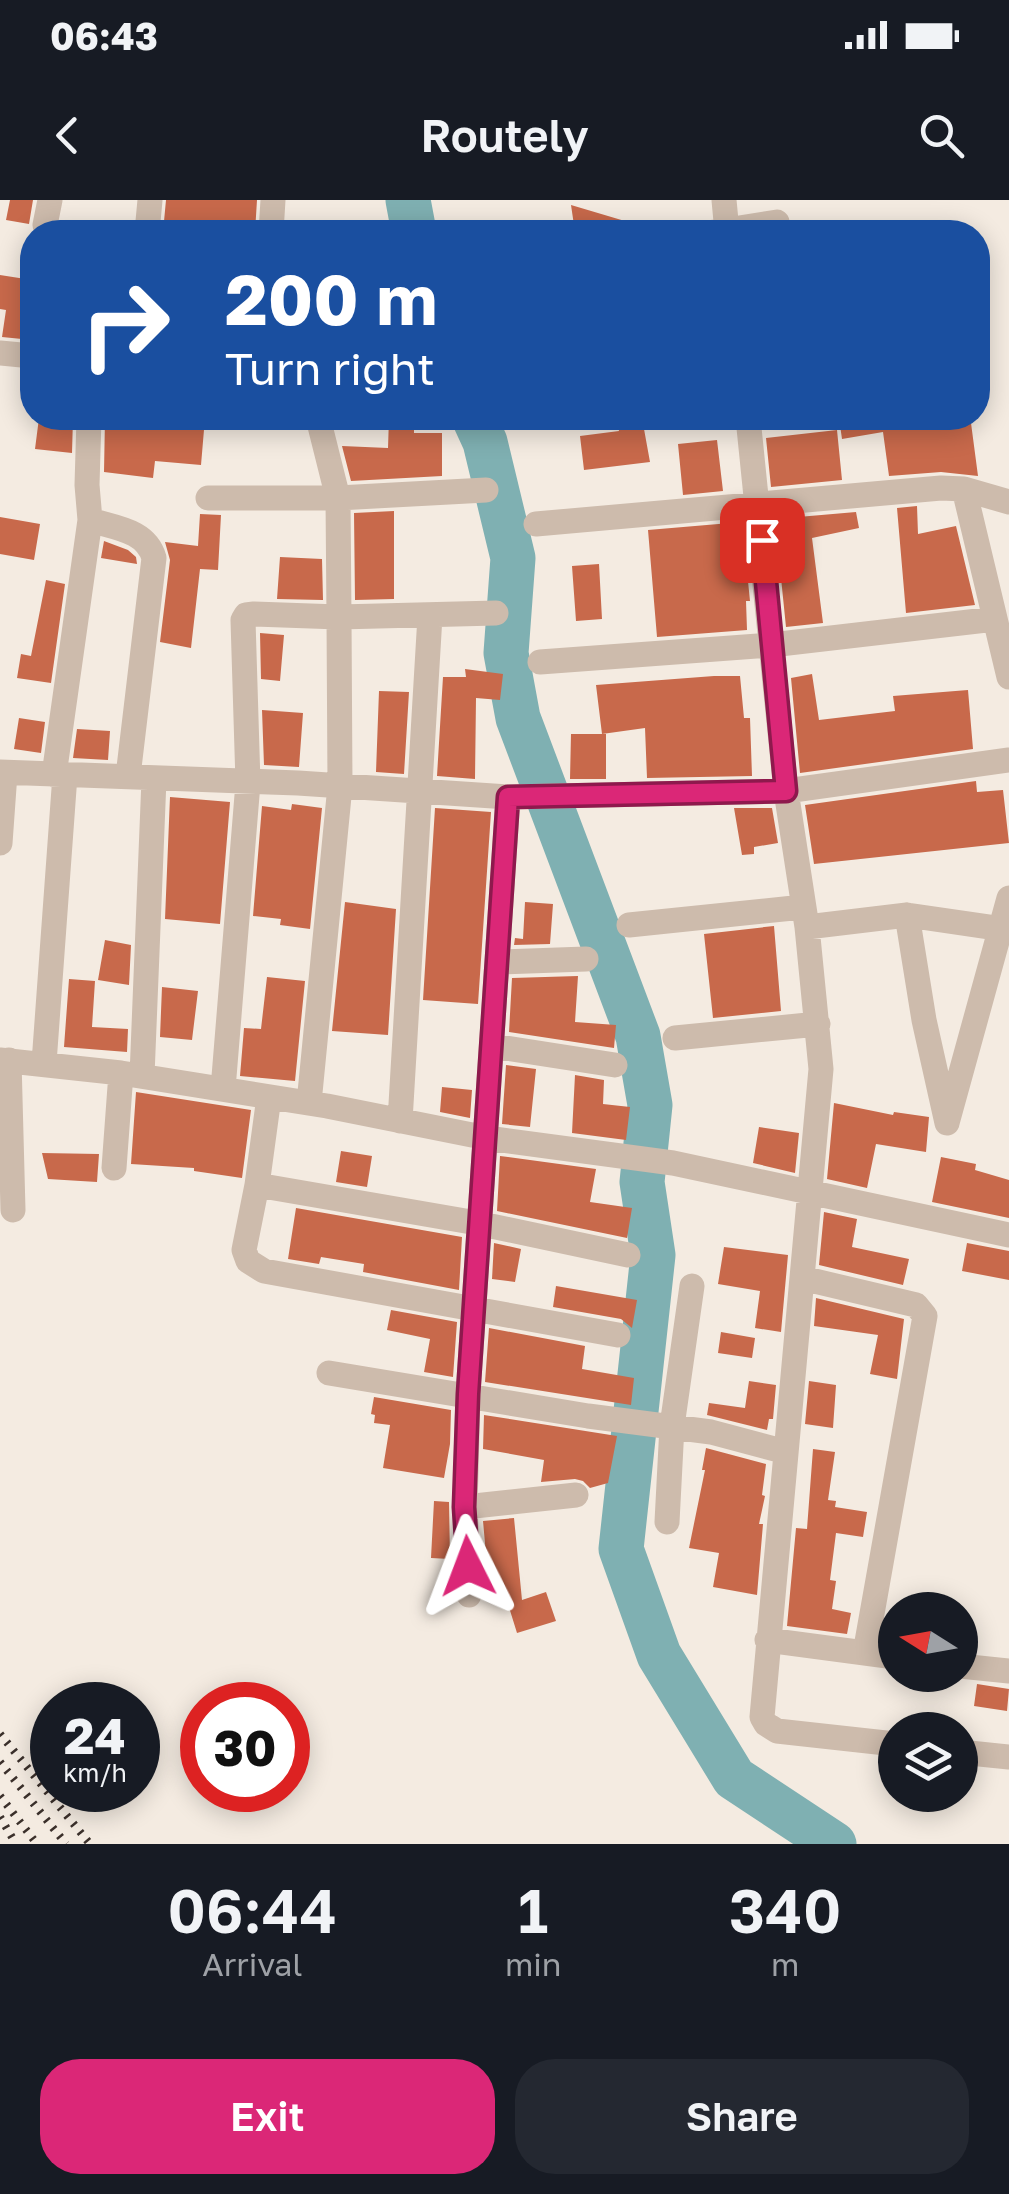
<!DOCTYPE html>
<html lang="en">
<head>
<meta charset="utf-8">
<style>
  body { margin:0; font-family:"Golos Text",sans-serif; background:#242831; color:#f1f3f6; height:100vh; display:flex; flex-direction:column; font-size:38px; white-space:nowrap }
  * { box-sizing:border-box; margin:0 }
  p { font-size:32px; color:#9ea1a6 }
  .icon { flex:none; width:55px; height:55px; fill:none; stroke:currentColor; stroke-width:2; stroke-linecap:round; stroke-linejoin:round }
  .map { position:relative; height:1644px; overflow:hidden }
  .details { display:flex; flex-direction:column; background:#171b24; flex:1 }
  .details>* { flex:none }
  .hud { position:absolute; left:20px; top:20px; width:970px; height:210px; border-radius:40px; box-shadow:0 5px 25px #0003; background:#1a4fa0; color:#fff; overflow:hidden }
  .needle { width:65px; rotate:281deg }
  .tools { position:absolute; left:878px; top:1392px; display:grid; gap:20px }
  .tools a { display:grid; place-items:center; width:100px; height:100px; border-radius:50%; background:#171b24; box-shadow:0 5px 25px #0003; font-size:50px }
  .speed { position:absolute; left:30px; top:1482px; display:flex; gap:20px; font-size:50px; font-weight:700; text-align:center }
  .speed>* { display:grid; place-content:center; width:130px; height:130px; border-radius:50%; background:#171b24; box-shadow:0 5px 25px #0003; line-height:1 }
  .speed small { font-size:25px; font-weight:400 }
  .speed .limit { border:15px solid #d22; background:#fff; color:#111 }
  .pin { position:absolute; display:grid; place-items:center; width:85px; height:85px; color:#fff; margin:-42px; border-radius:20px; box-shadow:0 5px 15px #0006 }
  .me { position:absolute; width:110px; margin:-55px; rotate:357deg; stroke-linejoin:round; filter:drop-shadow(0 0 8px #0008) }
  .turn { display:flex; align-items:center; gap:35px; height:210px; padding:0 40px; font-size:45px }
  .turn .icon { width:130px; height:130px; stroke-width:2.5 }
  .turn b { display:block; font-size:70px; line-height:85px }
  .eta { display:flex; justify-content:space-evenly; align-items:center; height:170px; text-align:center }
  .eta b { font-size:60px; font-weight:600; line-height:70px }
  .primary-button { display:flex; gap:20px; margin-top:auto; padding:20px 40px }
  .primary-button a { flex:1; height:115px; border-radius:40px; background:#db2777; color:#fff; font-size:40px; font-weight:600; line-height:115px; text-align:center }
  .primary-button a+a { background:#242831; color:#f1f3f6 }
  .status { display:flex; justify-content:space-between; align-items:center; height:70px; padding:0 50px; background:#171b24; direction:ltr }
  .status svg { height:28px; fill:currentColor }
  header { display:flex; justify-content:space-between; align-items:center; height:130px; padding:0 40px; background:#171b24; font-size:45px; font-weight:600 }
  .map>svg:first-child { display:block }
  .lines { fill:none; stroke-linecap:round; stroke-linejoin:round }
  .river { stroke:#7fb0b2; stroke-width:45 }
  .building { fill:#c8694b }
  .minor { stroke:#cdbbac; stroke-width:25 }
  .rail { stroke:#3b302b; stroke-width:8; stroke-dasharray:2.5 8; stroke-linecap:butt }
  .route-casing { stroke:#8e194d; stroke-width:25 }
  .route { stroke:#db2777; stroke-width:18 }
</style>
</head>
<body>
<div class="status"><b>06:43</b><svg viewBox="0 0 49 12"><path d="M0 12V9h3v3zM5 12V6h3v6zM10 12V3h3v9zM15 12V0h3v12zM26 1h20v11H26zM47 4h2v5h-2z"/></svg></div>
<header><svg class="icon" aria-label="back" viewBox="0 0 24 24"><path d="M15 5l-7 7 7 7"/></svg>Routely<svg class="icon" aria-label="search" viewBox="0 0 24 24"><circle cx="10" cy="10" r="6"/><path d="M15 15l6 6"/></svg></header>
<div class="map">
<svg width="1009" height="1644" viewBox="0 0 1009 1644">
  <rect width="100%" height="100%" fill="#f4ebe1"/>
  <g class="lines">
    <!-- river -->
    <path class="river" d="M 408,0 L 414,32
      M 474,218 L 485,242 L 513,358 L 506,453 L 518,518 L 638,836 L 650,905 L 642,982 L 653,1055 L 621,1349 L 659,1455 L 734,1578 L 834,1644"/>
  </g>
  <!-- building -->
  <path class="building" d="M 10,0 L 33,0 L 29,24 L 6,20 Z
    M 166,0 L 257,0 L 255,32 L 163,32 Z
    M 571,5 L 645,27 L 644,32 L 575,32 Z
    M 0,75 L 32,80 L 32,140 L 2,137 L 6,110 L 0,109 Z
    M 39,218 L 73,218 L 72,253 L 35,249 Z
    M 105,218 L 205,218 L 201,265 L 155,261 L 153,278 L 104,272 Z
    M 389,218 L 414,218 L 414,233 L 442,233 L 442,276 L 351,281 L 342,246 L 388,248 Z
    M 616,218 L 642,218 L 650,262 L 584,270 L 580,236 L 619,231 Z
    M 839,218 L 903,218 L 904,225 L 925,223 L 925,227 L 971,223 L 978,276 L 941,272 L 889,276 L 883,232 L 842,239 Z
    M 837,230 L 842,280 L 771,287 L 766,238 Z
    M 717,240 L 723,291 L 683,295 L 678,244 Z
    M 917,306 L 918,334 L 956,326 L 975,405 L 906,413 L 897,308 Z
    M 394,311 L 394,399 L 355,400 L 354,313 Z
    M 856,312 L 859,328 L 812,338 L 823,423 L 786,427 L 775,319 Z
    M 200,314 L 221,315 L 218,370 L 200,369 L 191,448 L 160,442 L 170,360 L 165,342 L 198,346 Z
    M 0,317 L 40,324 L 34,360 L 0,354 Z
    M 742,322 L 750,401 L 746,401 L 747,430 L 657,437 L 648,330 Z
    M 104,341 L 128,350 L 136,357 L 137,364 L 101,358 Z
    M 280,357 L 322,359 L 323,400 L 277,399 Z
    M 599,364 L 602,419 L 576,421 L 572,366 Z
    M 46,380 L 65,384 L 51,483 L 17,478 L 21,454 L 31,456 Z
    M 260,433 L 284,435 L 280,481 L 261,479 Z
    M 465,469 L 503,474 L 500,500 L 476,498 L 475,579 L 437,576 L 443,477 L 466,477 Z
    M 812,474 L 819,520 L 895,511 L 893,496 L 968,490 L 973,549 L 800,573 L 791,478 Z
    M 714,476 L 740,476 L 744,518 L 750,518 L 752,576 L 647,578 L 645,528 L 602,534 L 596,485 Z
    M 379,491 L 409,492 L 404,574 L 376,572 Z
    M 262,510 L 303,513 L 299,567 L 264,565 Z
    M 19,518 L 45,522 L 41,553 L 14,549 Z
    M 77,529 L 110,531 L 108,560 L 73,558 Z
    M 571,534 L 606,534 L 606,579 L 570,579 Z
    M 976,581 L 977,592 L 1003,590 L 1009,643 L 814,664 L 805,605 Z
    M 170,597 L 230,602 L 220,724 L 165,719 Z
    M 292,604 L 322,608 L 310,729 L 280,725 L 281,719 L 253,716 L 262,606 L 291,610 Z
    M 435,608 L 491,612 L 478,804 L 423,800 Z
    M 734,608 L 772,608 L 778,643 L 754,647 L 754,654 L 742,655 Z
    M 345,702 L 396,709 L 388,835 L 332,831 Z
    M 525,702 L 553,704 L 550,744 L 514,745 L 515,738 L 523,739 Z
    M 774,726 L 781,811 L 713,818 L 704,734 Z
    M 105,740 L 131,745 L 129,785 L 98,780 Z
    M 578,776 L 575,822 L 616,825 L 614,848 L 509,832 L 512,778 Z
    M 267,777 L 305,781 L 295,881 L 240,876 L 244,828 L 261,829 Z
    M 69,779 L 95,781 L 92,827 L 128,829 L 127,852 L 64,847 Z
    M 162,787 L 198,791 L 192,840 L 160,837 Z
    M 506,865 L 536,869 L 530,927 L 502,924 Z
    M 575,875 L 604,880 L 603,904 L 630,907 L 626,940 L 572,933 Z
    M 442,887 L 472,890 L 470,918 L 440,912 Z
    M 136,892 L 251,910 L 242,978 L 194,971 L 194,968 L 131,964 Z
    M 834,903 L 893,915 L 894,912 L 929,917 L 926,952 L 876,944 L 867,988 L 827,979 Z
    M 759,927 L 799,933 L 795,973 L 753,963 Z
    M 341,951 L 372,956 L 367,987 L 336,982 Z
    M 42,953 L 99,954 L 97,982 L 48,979 Z
    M 500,956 L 596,969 L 590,1002 L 632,1008 L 627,1038 L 497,1011 Z
    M 941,957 L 976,964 L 975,970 L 1009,980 L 1009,1018 L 932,1002 Z
    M 296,1008 L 462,1037 L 459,1090 L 363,1072 L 364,1064 L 321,1057 L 319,1064 L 288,1059 Z
    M 824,1012 L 857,1019 L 852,1047 L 909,1059 L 903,1085 L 819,1065 Z
    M 494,1043 L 521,1049 L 515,1082 L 492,1079 Z
    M 967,1043 L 1009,1051 L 1009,1080 L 962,1071 Z
    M 724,1047 L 788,1055 L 781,1132 L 755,1128 L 760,1091 L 718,1084 Z
    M 556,1086 L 637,1100 L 632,1128 L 621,1119 L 553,1107 Z
    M 816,1098 L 904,1119 L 897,1179 L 870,1174 L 878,1135 L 814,1126 Z
    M 391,1110 L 457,1122 L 453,1177 L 424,1172 L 430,1139 L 387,1130 Z
    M 489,1128 L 585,1146 L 582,1169 L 634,1178 L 631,1205 L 485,1182 Z
    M 721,1132 L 755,1138 L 752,1158 L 718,1153 Z
    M 749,1181 L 776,1185 L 773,1219 L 769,1219 L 767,1230 L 707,1215 L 709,1203 L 745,1208 Z
    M 809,1181 L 836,1185 L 833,1228 L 805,1224 Z
    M 374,1197 L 451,1210 L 450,1244 L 444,1278 L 383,1268 L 390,1225 L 374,1223 L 375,1215 L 371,1214 Z
    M 484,1215 L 617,1236 L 608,1283 L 590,1288 L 583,1281 L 575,1279 L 541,1282 L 544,1260 L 483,1249 Z
    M 706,1248 L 766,1264 L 762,1295 L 765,1296 L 759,1324 L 763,1324 L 757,1395 L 713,1387 L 719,1353 L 689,1348 L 705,1270 L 702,1270 Z
    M 813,1249 L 835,1252 L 828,1300 L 836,1301 L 835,1307 L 867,1312 L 863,1337 L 836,1333 L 830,1380 L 836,1381 L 832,1409 L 851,1413 L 847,1434 L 787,1426 L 796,1328 L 807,1329 Z
    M 434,1301 L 449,1302 L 450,1359 L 431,1358 Z
    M 514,1318 L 522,1400 L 546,1392 L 556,1421 L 517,1433 L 499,1375 L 488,1376 L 483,1321 Z
    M 977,1484 L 1009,1489 L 1007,1511 L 974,1506 Z"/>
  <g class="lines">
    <!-- minor -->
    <path class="minor" d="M 724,0 L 727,32
      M 45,25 L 50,0
      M 147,32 L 150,0
      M 271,32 L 273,0
      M 714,32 L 777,22
      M 0,153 L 32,156
      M 318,218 L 338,298 L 339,417 L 496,413
      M 748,218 L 786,591 L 807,727 L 821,869 L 762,1517 L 766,1524 L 777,1531 L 895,1544
      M 964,289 L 1009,302
      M 208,298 L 338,298 L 486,290
      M 90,320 C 115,328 146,330 154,358 L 128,576
      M 536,324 L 941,288 L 964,289 L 1009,477
      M 540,462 L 771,445 L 995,419
      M 0,572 L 298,583 L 508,597
      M 54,575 L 90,320 L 87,285 L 89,218
      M 0,643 L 5,573
      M 907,715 L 924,820 L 947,923
      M 629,725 L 803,707
      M 807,727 L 907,715 L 1009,730
      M 498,762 L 586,759
      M 675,838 L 818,824
      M 493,846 L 615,865
      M 0,860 L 121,873 L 327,906 L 487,938 L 673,963 L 1009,1035
      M 9,860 L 13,1010
      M 44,863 L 65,575
      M 142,876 L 154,579
      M 223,889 L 248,583 L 243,420 L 246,415 L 254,414 L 339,417 L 340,586 L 309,903
      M 269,897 L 257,985 L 244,1050 L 248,1061 L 264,1071 L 618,1135
      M 400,921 L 430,416
      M 947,923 L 1009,698
      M 114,968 L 121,873
      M 257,985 L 477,1023 L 628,1055
      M 802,1078 L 916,1105 L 925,1116 L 865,1453
      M 329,1173 L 588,1216 L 711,1232 L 786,1252
      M 465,1307 L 576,1295
      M 667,1322 L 672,1226 L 692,1086
      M 469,1395 L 465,1307 L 468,1194 L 508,597 L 786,591 L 1009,560
      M 767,1440 L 895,1457
      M 960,1466 L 1009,1471
      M 960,1552 L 1009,1557"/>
    <!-- rail -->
    <path class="rail" d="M 0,1534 L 90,1644
      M 0,1562 L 66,1644
      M 0,1596 L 37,1644
      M 0,1617 L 16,1644"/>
  </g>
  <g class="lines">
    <defs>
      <path id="route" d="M 468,1366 L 464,1307 L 468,1194 L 508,597 L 786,591 L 762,340"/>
    </defs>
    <!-- route casing -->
    <use href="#route" class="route-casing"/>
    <!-- route -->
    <use href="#route" class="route"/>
  </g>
</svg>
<div class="tools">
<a><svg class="needle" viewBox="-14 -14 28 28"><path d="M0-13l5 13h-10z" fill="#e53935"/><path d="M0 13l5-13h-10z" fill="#9ea1a6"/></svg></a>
<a><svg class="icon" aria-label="layers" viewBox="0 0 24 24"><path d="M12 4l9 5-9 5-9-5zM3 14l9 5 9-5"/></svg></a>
</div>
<div class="speed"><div>24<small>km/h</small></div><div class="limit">30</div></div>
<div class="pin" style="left:762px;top:340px;background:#d93025"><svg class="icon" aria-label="arrive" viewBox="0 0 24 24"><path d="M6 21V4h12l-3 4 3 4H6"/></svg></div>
<svg class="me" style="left:468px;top:1366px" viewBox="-20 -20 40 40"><path d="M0-17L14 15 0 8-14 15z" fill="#db2777" stroke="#fff" stroke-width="4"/></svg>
<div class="hud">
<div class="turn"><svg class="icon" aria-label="right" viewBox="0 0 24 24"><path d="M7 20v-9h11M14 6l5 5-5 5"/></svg><div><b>200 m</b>Turn right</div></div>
</div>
</div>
<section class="details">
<div class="eta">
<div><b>06:44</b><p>Arrival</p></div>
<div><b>1</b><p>min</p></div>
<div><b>340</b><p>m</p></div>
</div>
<div class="primary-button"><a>Exit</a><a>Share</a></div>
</section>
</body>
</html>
